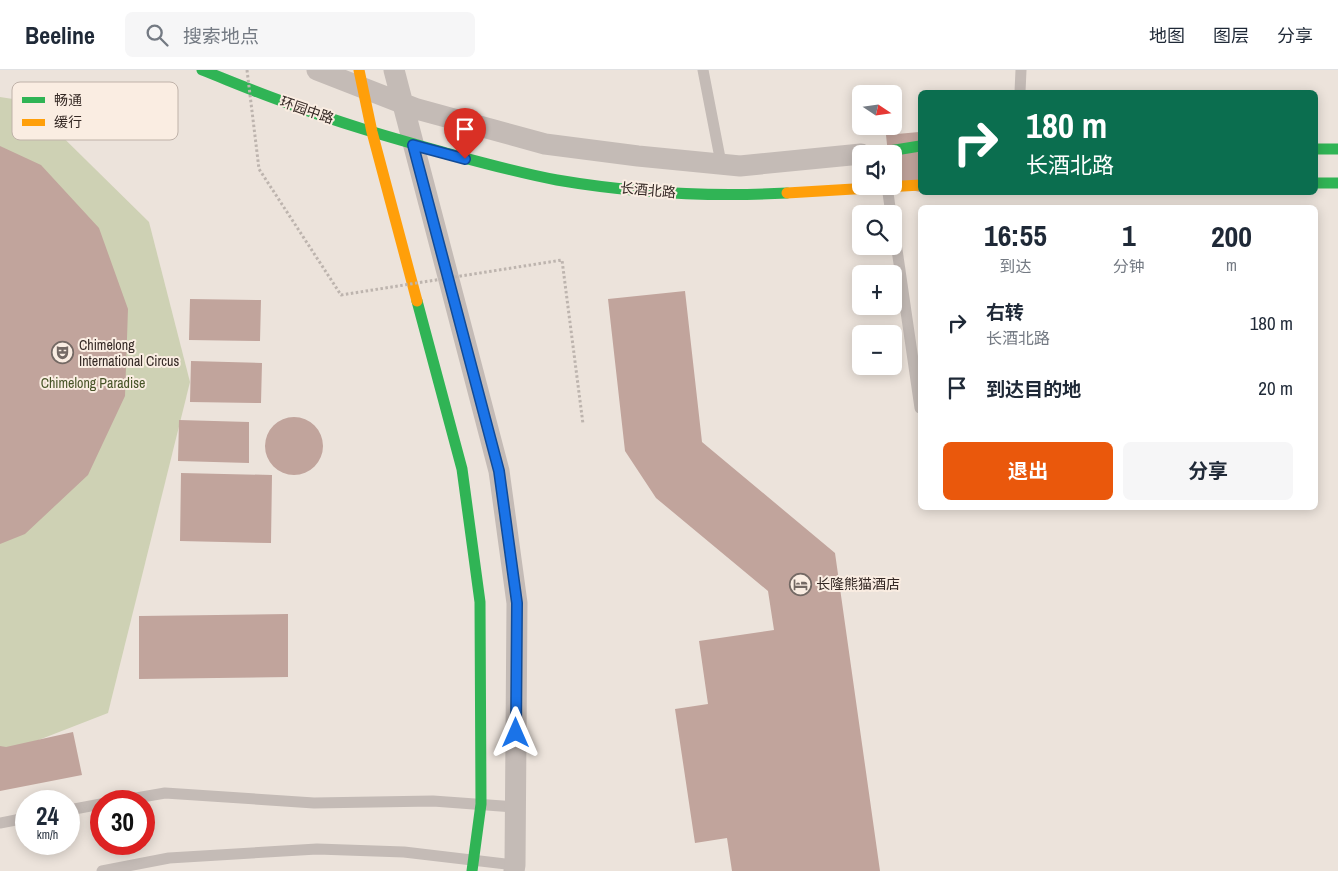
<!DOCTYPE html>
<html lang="zh">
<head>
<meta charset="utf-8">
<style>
  body { margin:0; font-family:"Archivo Narrow","Noto Sans SC",sans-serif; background:#f6f6f7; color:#1f2937; height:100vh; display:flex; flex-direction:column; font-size:19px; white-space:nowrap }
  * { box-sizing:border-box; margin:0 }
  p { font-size:16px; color:#747a83 }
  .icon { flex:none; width:28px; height:28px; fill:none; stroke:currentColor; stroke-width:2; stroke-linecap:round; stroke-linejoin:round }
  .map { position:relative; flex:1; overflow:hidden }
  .panel { position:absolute; left:918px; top:135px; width:400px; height:305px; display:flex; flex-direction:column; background:#fff; border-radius:8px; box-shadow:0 2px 12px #0003 }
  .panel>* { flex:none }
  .top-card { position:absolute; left:918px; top:20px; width:400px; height:105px; border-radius:8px; box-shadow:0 2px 12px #0003; background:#0b6e4f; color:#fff; overflow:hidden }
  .needle { width:32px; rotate:103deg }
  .buttons { position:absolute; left:852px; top:15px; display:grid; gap:10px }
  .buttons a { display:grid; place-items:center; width:50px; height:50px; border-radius:8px; background:#fff; box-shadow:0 2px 12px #0003; font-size:25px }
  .speed { position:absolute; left:15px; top:720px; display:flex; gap:10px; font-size:25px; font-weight:700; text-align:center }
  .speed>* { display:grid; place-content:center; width:65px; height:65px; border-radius:50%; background:#fff; box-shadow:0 2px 12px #0003; line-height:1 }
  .speed small { font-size:12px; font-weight:400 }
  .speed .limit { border:8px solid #d22; background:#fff; color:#111 }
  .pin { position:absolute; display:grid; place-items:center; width:42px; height:42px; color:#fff; margin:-51px -21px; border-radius:50% 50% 50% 0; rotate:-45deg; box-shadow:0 0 5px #0007 }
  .pin .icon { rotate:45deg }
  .me { position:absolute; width:55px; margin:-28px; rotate:0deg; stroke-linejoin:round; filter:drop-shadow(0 0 4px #0008) }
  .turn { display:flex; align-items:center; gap:18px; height:105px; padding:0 25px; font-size:22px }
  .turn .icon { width:65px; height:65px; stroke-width:2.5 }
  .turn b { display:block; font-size:35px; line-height:42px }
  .eta { display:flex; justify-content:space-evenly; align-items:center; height:85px; text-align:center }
  .eta b { font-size:30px; font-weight:700; line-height:35px }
  .cta { display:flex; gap:10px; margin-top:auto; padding:10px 25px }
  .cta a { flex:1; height:58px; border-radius:8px; background:#ea580c; color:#fff; font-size:20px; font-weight:700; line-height:58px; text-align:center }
  .cta a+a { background:#f6f6f7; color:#1f2937 }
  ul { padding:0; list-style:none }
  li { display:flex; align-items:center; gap:15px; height:65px; padding:0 25px }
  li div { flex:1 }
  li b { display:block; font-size:19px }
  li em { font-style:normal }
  header { display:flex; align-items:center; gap:30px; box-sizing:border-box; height:70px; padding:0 25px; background:#fff; border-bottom:1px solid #e0e1e3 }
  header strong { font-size:24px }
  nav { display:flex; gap:28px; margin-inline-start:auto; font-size:18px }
  .search { width:350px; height:45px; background:#f6f6f7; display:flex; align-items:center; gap:12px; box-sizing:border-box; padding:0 18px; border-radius:8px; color:#747a83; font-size:19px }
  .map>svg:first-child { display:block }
  .green { fill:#ced1b4 }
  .building { fill:#c1a49c }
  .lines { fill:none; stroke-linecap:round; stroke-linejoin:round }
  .lane { stroke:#c4bbb6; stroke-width:11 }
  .street { stroke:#c4bbb6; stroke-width:21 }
  .fast { stroke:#30b455; stroke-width:11 }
  .slow { stroke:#ff9f0a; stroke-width:11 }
  .path-bridge { stroke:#bdb4ae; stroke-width:3; stroke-dasharray:2.5 2.5; stroke-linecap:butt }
  .route-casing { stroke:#114b97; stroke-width:12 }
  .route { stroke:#1a73e8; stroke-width:9 }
  .labels { text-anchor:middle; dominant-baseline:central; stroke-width:4; stroke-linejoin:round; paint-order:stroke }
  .street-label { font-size:14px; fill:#342824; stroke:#faede2 }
  .poi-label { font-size:14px; fill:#342824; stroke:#faede2; text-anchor:start }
  .park-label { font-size:14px; fill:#475427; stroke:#faede2 }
  .key { fill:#faede2; stroke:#bfb2a9; stroke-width:1 }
  .key-label { font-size:14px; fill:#342824 }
</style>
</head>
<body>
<header>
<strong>Beeline</strong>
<div class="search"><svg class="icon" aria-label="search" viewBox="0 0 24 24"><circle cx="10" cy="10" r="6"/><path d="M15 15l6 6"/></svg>搜索地点</div>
<nav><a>地图</a><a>图层</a><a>分享</a></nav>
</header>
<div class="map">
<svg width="1338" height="801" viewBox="0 0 1338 801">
  <rect width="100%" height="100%" fill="#ece3db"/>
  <!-- green -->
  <path class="green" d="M 0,27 L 26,31 L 149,152 L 190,312 L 108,643 L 0,685 Z"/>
  <!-- building -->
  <path class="building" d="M 919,62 L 920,72 L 920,122 L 894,116 L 894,84 L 888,84 L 886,65 Z
    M 0,76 L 41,95 L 99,158 L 128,239 L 125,326 L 88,405 L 25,464 L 0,474 Z
    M 685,221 L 702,372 L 835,483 L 880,801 L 732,801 L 727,768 L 695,773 L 675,639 L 708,634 L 699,571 L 774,560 L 768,521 L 656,428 L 625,381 L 608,229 Z
    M 190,229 L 261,230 L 260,271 L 189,270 Z
    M 191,291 L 262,293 L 261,333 L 190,332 Z
    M265 376a29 29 0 1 1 58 0a29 29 0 1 1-58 0Z
    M 179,350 L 249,352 L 249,393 L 178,391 Z
    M 181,403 L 272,405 L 271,473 L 180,471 Z
    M 288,544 L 288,607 L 139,609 L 139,546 Z
    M 73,662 L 82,705 L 0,721 L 0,676 L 6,677 Z"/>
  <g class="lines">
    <!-- lane -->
    <path class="lane" d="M 703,0 L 721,93
      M 1020,22 L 1021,0
      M 887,116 L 891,144
      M 894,159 L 920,338
      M 119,731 L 165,723 L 314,733 L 433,731 L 515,737
      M 69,740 L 101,734
      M 0,753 L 26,748
      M 102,801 L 169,788 L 317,779 L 404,782 L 515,795"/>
    <!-- street -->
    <path class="street" d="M 317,0 L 417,39 L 545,74 L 638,86 L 740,96 L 861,84
      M 394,0 L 499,401 L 517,533 L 515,795 L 514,801"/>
    <!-- fast -->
    <path class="fast" d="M 202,0 C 230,11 258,23 287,33 C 339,53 393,68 446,83 C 483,93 519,103 557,110 C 633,123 711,127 787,123
      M 1315,79 L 1338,79
      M 883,82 L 920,76
      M 1315,113 L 1338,113
      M 417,231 L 462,399 L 480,532 L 481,734 L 472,801"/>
    <!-- slow -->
    <path class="slow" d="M 359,0 L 372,62 L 417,231
      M 787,123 L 920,115"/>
    <!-- path-bridge -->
    <path class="path-bridge" d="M 247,0 L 259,99 L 341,225 L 562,190 L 583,354"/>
  </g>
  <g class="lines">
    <defs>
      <path id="route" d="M 465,89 L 413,75 L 499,401 L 517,533 L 516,663"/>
    </defs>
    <!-- route casing -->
    <use href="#route" class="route-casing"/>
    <!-- route -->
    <use href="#route" class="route"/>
  </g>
  <!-- icons -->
  <defs>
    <symbol id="theatre-ring" viewBox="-11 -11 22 22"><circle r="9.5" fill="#faede2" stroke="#746964" stroke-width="1.5"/><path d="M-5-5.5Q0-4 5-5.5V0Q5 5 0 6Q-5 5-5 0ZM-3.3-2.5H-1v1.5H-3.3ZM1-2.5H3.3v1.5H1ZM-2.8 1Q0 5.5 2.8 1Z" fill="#746964"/></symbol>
    <symbol id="hotel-ring" viewBox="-11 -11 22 22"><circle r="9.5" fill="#faede2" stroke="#746964" stroke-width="1.5"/><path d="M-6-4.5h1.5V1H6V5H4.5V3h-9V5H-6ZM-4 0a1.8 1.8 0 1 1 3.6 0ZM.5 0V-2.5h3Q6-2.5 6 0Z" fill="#746964"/></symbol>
  </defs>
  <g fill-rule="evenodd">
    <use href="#theatre-ring" x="50" y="270" width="25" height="25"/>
    <use href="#hotel-ring" x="788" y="502" width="25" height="25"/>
  </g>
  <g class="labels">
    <!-- street labels -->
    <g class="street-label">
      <text transform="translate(307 40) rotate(19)">环园中路</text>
      <text transform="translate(648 120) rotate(5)">长酒北路</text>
    </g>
    <!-- poi labels -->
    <g class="poi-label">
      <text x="79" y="275">Chimelong<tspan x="79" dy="16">International Circus</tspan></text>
      <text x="816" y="514">长隆熊猫酒店</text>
    </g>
    <!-- park labels -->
    <g class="park-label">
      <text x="93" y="313">Chimelong Paradise</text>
    </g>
  </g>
  <!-- legend -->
  <rect x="12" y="12" width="166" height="58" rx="8" class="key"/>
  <rect x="22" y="27" width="23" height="6" fill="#30b455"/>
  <rect x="22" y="49" width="23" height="7" fill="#ff9f0a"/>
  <g class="key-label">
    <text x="54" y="35">畅通</text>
    <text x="54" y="57">缓行</text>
  </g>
</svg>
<div class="buttons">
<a><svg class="needle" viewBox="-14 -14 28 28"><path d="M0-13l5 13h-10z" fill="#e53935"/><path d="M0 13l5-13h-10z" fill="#747a83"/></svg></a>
<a><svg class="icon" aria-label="sound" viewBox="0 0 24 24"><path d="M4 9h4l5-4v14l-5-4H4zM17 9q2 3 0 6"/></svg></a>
<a><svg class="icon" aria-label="search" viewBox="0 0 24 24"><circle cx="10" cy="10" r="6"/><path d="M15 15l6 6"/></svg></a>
<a>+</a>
<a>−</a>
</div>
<div class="speed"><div>24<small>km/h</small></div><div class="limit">30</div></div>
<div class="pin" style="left:465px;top:89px;background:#d93025"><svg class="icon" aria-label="arrive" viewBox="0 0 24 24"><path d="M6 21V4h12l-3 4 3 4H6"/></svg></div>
<svg class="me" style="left:516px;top:663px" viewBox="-20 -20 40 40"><path d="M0-17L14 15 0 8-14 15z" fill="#1a73e8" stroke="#fff" stroke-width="4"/></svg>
<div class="top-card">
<div class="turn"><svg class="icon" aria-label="right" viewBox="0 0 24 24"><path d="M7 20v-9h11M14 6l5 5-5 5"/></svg><div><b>180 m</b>长酒北路</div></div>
</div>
<section class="panel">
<div class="eta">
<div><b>16:55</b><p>到达</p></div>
<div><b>1</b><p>分钟</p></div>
<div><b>200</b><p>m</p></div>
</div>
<ul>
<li><svg class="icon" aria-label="right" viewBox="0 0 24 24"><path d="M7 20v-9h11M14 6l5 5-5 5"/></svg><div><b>右转</b><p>长酒北路</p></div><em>180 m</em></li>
<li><svg class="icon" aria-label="arrive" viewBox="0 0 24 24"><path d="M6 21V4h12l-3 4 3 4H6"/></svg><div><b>到达目的地</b></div><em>20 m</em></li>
</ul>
<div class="cta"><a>退出</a><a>分享</a></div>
</section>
</div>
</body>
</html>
